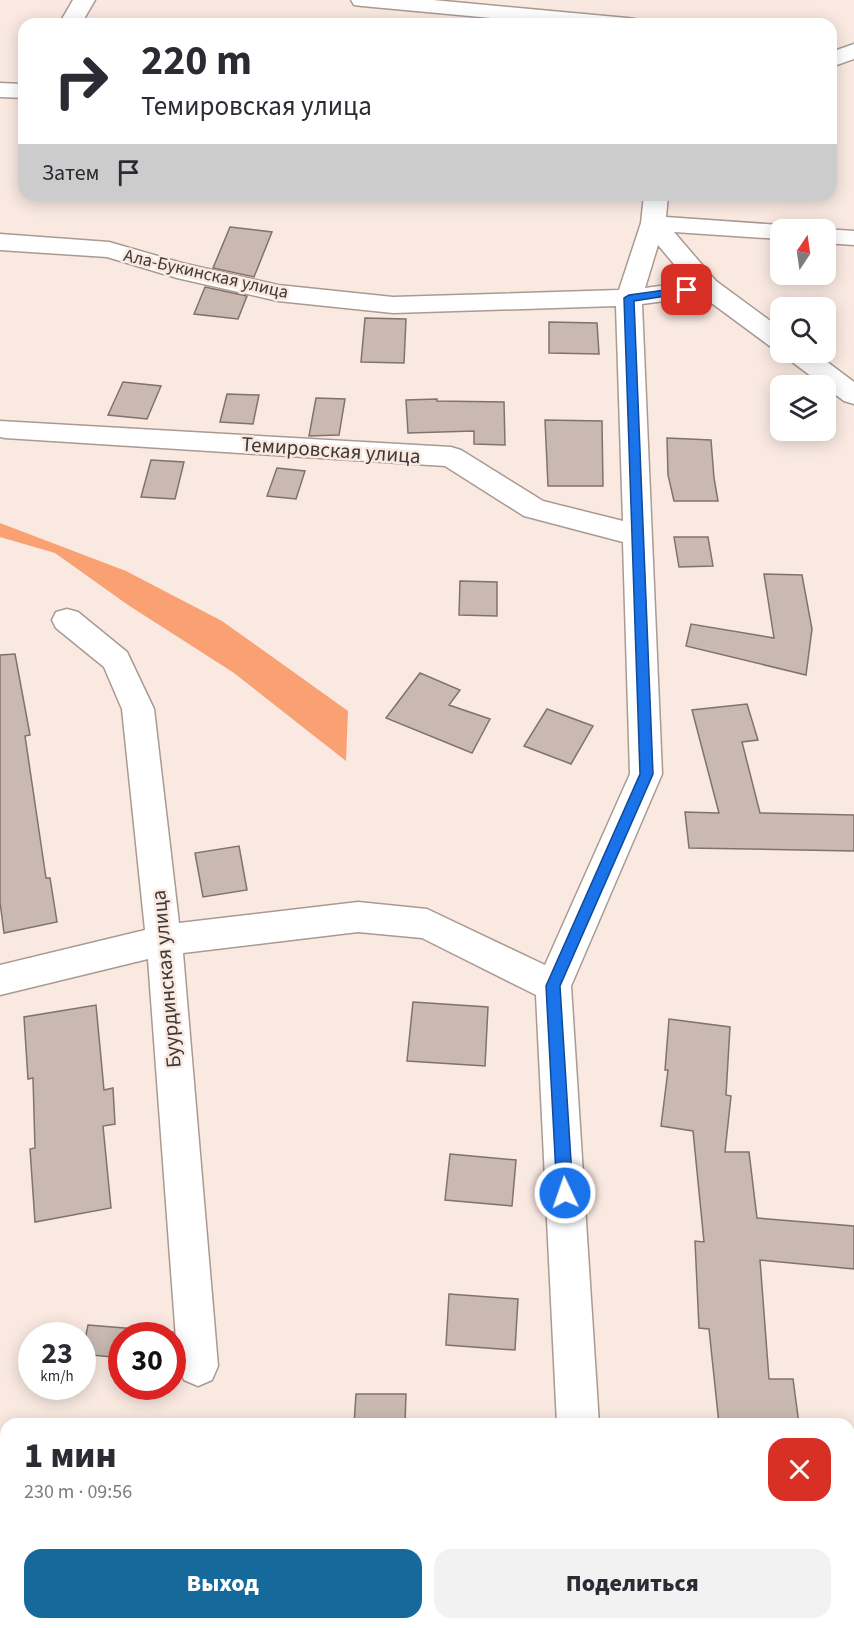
<!DOCTYPE html>
<html lang="ru">
<head>
<meta charset="utf-8">
<style>
  body { margin:0; font-family:"Source Sans 3",sans-serif; background:#f2f2f3; color:#2b2b33; height:100vh; display:flex; flex-direction:column; font-size:22px; white-space:nowrap }
  * { box-sizing:border-box; margin:0 }
  p { font-size:20px; color:#7c7c81 }
  .icon { flex:none; width:33px; height:33px; fill:none; stroke:currentColor; stroke-width:2; stroke-linecap:round; stroke-linejoin:round }
  .map { position:relative; flex:1; overflow:hidden }
  .sheet { position:absolute; left:0px; top:1418px; width:855px; height:212px; display:flex; flex-direction:column; background:#fff; border-radius:18px 18px 0 0; box-shadow:0 3px 15px #0003 }
  .sheet>* { flex:none }
  .banner { position:absolute; left:18px; top:18px; width:819px; height:183px; border-radius:18px; box-shadow:0 3px 15px #0003; background:#fff; color:#2b2b33; overflow:hidden }
  .needle { width:39px; rotate:13deg }
  .tools { position:absolute; left:770px; top:219px; display:grid; gap:12px }
  .tools a { display:grid; place-items:center; width:66px; height:66px; border-radius:12px; background:#fff; box-shadow:0 3px 15px #0003; font-size:30px }
  .speed { position:absolute; left:18px; top:1322px; display:flex; gap:12px; font-size:30px; font-weight:700; text-align:center }
  .speed>* { display:grid; place-content:center; width:78px; height:78px; border-radius:50%; background:#fff; box-shadow:0 3px 15px #0003; line-height:1 }
  .speed small { font-size:15px; font-weight:400 }
  .speed .limit { border:9px solid #d22; background:#fff; color:#111 }
  .pin { position:absolute; display:grid; place-items:center; width:51px; height:51px; color:#fff; margin:-26px; border-radius:12px; box-shadow:0 3px 9px #0006 }
  .me { position:absolute; width:66px; margin:-33px; rotate:357deg; stroke-linejoin:round; filter:drop-shadow(0 0 4px #0008) }
  .turn { display:flex; align-items:center; gap:21px; height:126px; padding:0 24px; font-size:27px }
  .turn .icon { width:78px; height:78px; stroke-width:2.5 }
  .turn b { display:block; font-size:42px; line-height:51px }
  .then { display:flex; align-items:center; height:57px; padding:0 24px; background:#0003; gap:12px; font-size:22px }
  .round { display:grid; place-items:center; flex:none; width:63px; height:63px; border-radius:18px; background:#f2f2f3 }
  .overview { display:flex; align-items:center; justify-content:space-between; height:102px; padding:0 24px }
  h1 { font-size:36px; font-weight:800; line-height:45px }
  .action { display:flex; gap:12px; margin-top:auto; padding:12px 24px }
  .action a { flex:1; height:69px; border-radius:18px; background:#156a9b; color:#fff; font-size:24px; font-weight:800; line-height:69px; text-align:center }
  .action a+a { background:#f2f2f3; color:#2b2b33 }
  .map>svg:first-child { display:block }
  .green { fill:#f9a172 }
  .building { fill:#c9b9b1; stroke:#81726b; stroke-width:1.5 }
  .lines { fill:none; stroke-linecap:round; stroke-linejoin:round }
  .minor-casing { stroke:#a99a92; stroke-width:3 }
  .minor { fill:#fff; fill-rule:evenodd }
  .route { fill:#1a73e8; stroke:#114b97; stroke-width:1.5 }
  .labels { text-anchor:middle; dominant-baseline:central; stroke-width:5; stroke-linejoin:round; paint-order:stroke }
  .far-street-label { font-size:18px; fill:#3f3936; stroke:#f9e9e1 }
  .street-label { font-size:21px; fill:#3f3936; stroke:#f9e9e1 }
</style>
</head>
<body>
<div class="map">
<svg width="854" height="1628" viewBox="0 0 854 1628">
  <rect width="100%" height="100%" fill="#f9e9e1"/>
  <!-- green -->
  <path class="green" d="M 0,523 L 126,571 L 222,621 L 348,711 L 346,761 L 234,673 L 128,605 L 55,553 L 0,537 Z"/>
  <!-- building -->
  <path class="building" d="M 230,227 L 272,232 L 254,277 L 213,268 Z
    M 205,287 L 247,296 L 238,319 L 194,314 Z
    M 365,318 L 406,319 L 404,363 L 361,362 Z
    M 549,322 L 597,323 L 599,354 L 549,353 Z
    M 123,382 L 161,386 L 147,419 L 108,415 Z
    M 227,394 L 259,395 L 253,424 L 220,422 Z
    M 316,398 L 345,399 L 339,435 L 309,436 Z
    M 437,399 L 437,401 L 504,402 L 505,445 L 474,444 L 474,431 L 408,433 L 406,400 Z
    M 545,420 L 602,421 L 603,486 L 548,486 Z
    M 667,438 L 711,440 L 714,478 L 718,501 L 674,501 L 668,475 Z
    M 151,460 L 184,462 L 175,499 L 141,497 Z
    M 277,468 L 305,471 L 296,499 L 267,496 Z
    M 674,537 L 708,537 L 713,566 L 679,567 Z
    M 764,574 L 802,575 L 812,629 L 806,675 L 686,646 L 691,624 L 774,638 Z
    M 460,581 L 497,582 L 497,616 L 459,615 Z
    M 15,654 L 30,735 L 25,736 L 46,878 L 50,878 L 57,922 L 4,933 L 0,902 L 0,655 Z
    M 420,673 L 460,690 L 449,705 L 490,719 L 472,753 L 386,718 Z
    M 747,704 L 758,740 L 742,742 L 760,813 L 854,815 L 854,851 L 689,848 L 685,812 L 719,813 L 692,710 Z
    M 547,709 L 593,726 L 571,764 L 524,746 Z
    M 239,846 L 247,890 L 203,897 L 195,853 Z
    M 413,1002 L 488,1007 L 485,1066 L 407,1061 Z
    M 96,1005 L 104,1090 L 113,1088 L 115,1124 L 103,1126 L 111,1208 L 35,1222 L 30,1149 L 35,1148 L 33,1078 L 28,1079 L 24,1017 Z
    M 669,1019 L 730,1027 L 726,1095 L 731,1096 L 725,1152 L 749,1152 L 757,1218 L 854,1226 L 854,1269 L 760,1260 L 769,1379 L 793,1379 L 799,1424 L 719,1424 L 709,1329 L 699,1328 L 695,1241 L 704,1242 L 693,1131 L 661,1126 L 668,1070 L 665,1070 Z
    M 450,1154 L 516,1160 L 512,1206 L 445,1200 Z
    M 449,1294 L 518,1299 L 515,1350 L 446,1345 Z
    M 88,1325 L 173,1332 L 172,1337 L 122,1335 L 122,1358 L 82,1354 Z
    M 356,1394 L 406,1394 L 405,1424 L 354,1424 Z"/>
  <g class="lines">
    <defs>
      <path id="minor" d="M 73,0 L 95,0 L 81,24 L 59,24 Z
        M 351,0 L 433,0 L 627,18 L 635,19 L 638,24 L 556,24 L 362,6 L 354,5 Z
        M 854,44 L 854,59 L 831,67 L 831,52 Z
        M 0,83 L 24,84 L 24,98 L 0,97 Z
        M 644,195 L 668,195 L 666,217 L 780,225 L 791,230 L 780,230 L 780,239 L 674,232 L 716,281 L 780,328 L 780,349 L 771,347 L 702,296 L 642,304 L 662,774 L 571,986 L 599,1424 L 557,1424 L 536,995 L 422,938 L 358,932 L 183,953 L 218,1366 L 212,1380 L 198,1386 L 184,1380 L 178,1366 L 148,959 L 0,995 L 0,965 L 145,930 L 122,709 L 104,667 L 56,628 L 52,620 L 56,612 L 67,609 L 78,612 L 127,652 L 154,709 L 179,923 L 358,902 L 427,909 L 545,965 L 630,774 L 623,542 L 524,516 L 445,466 L 5,438 L 0,437 L 0,421 L 451,447 L 461,450 L 543,501 L 623,521 L 616,306 L 393,313 L 278,301 L 177,278 L 107,257 L 0,250 L 0,234 L 109,242 L 182,263 L 278,285 L 393,297 L 619,290 L 641,223 ZM 658,245 L 689,282 L 645,288 Z
        M 825,229 L 854,231 L 854,245 L 825,243 L 825,230 L 821,230 Z
        M 783,352 L 814,352 L 854,382 L 854,404 L 844,401 L 787,358 Z
        M 567,1623 L 611,1623 L 612,1628 L 568,1628 Z"/>
    </defs>
    <!-- minor casing -->
    <use href="#minor" class="minor-casing"/>
    <!-- minor -->
    <use href="#minor" class="minor"/>
  </g>
  <!-- route -->
  <path class="route" d="M 687,287 L 691,288 L 691,292 L 634,301 L 653,774 L 560,986 L 573,1193 L 570,1198 L 565,1200 L 559,1198 L 557,1193 L 546,986 L 640,774 L 624,298 L 629,295 Z"/>
  <g class="labels">
    <!-- far-street labels -->
    <g class="far-street-label">
      <text transform="translate(206 274) rotate(13)">Ала-Букинская улица</text>
    </g>
    <!-- street labels -->
    <g class="street-label">
      <text transform="translate(331 450) rotate(4)">Темировская улица</text>
      <text transform="translate(166 979) rotate(-95)">Буурдинская улица</text>
    </g>
  </g>
</svg>
<div class="tools">
<a><svg class="needle" viewBox="-14 -14 28 28"><path d="M0-13l5 13h-10z" fill="#e53935"/><path d="M0 13l5-13h-10z" fill="#7c7c81"/></svg></a>
<a><svg class="icon" aria-label="search" viewBox="0 0 24 24"><circle cx="10" cy="10" r="6"/><path d="M15 15l6 6"/></svg></a>
<a><svg class="icon" aria-label="layers" viewBox="0 0 24 24"><path d="M12 4l9 5-9 5-9-5zM3 14l9 5 9-5"/></svg></a>
</div>
<div class="speed"><div>23<small>km/h</small></div><div class="limit">30</div></div>
<div class="pin" style="left:687px;top:290px;background:#d93025"><svg class="icon" aria-label="arrive" viewBox="0 0 24 24"><path d="M6 21V4h12l-3 4 3 4H6"/></svg></div>
<svg class="me" style="left:565px;top:1193px" viewBox="-20 -20 40 40"><circle r="17" fill="#1a73e8" stroke="#fff" stroke-width="3"/><path d="M0-11L8 9 0 5-8 9z" fill="#fff"/></svg>
<div class="banner">
<div class="turn"><svg class="icon" aria-label="right" viewBox="0 0 24 24"><path d="M7 20v-9h11M14 6l5 5-5 5"/></svg><div><b>220 m</b>Темировская улица</div></div>
<div class="then">Затем<svg class="icon" aria-label="arrive" viewBox="0 0 24 24"><path d="M6 21V4h12l-3 4 3 4H6"/></svg></div>
</div>
<section class="sheet">
<div class="overview"><div><h1>1 мин</h1><p>230 m · 09:56</p></div><a class="round" style="background:#d93025;color:#fff"><svg class="icon" aria-label="close" viewBox="0 0 24 24"><path d="M6 6l12 12M18 6L6 18"/></svg></a></div>
<div class="action"><a>Выход</a><a>Поделиться</a></div>
</section>
</div>
</body>
</html>
